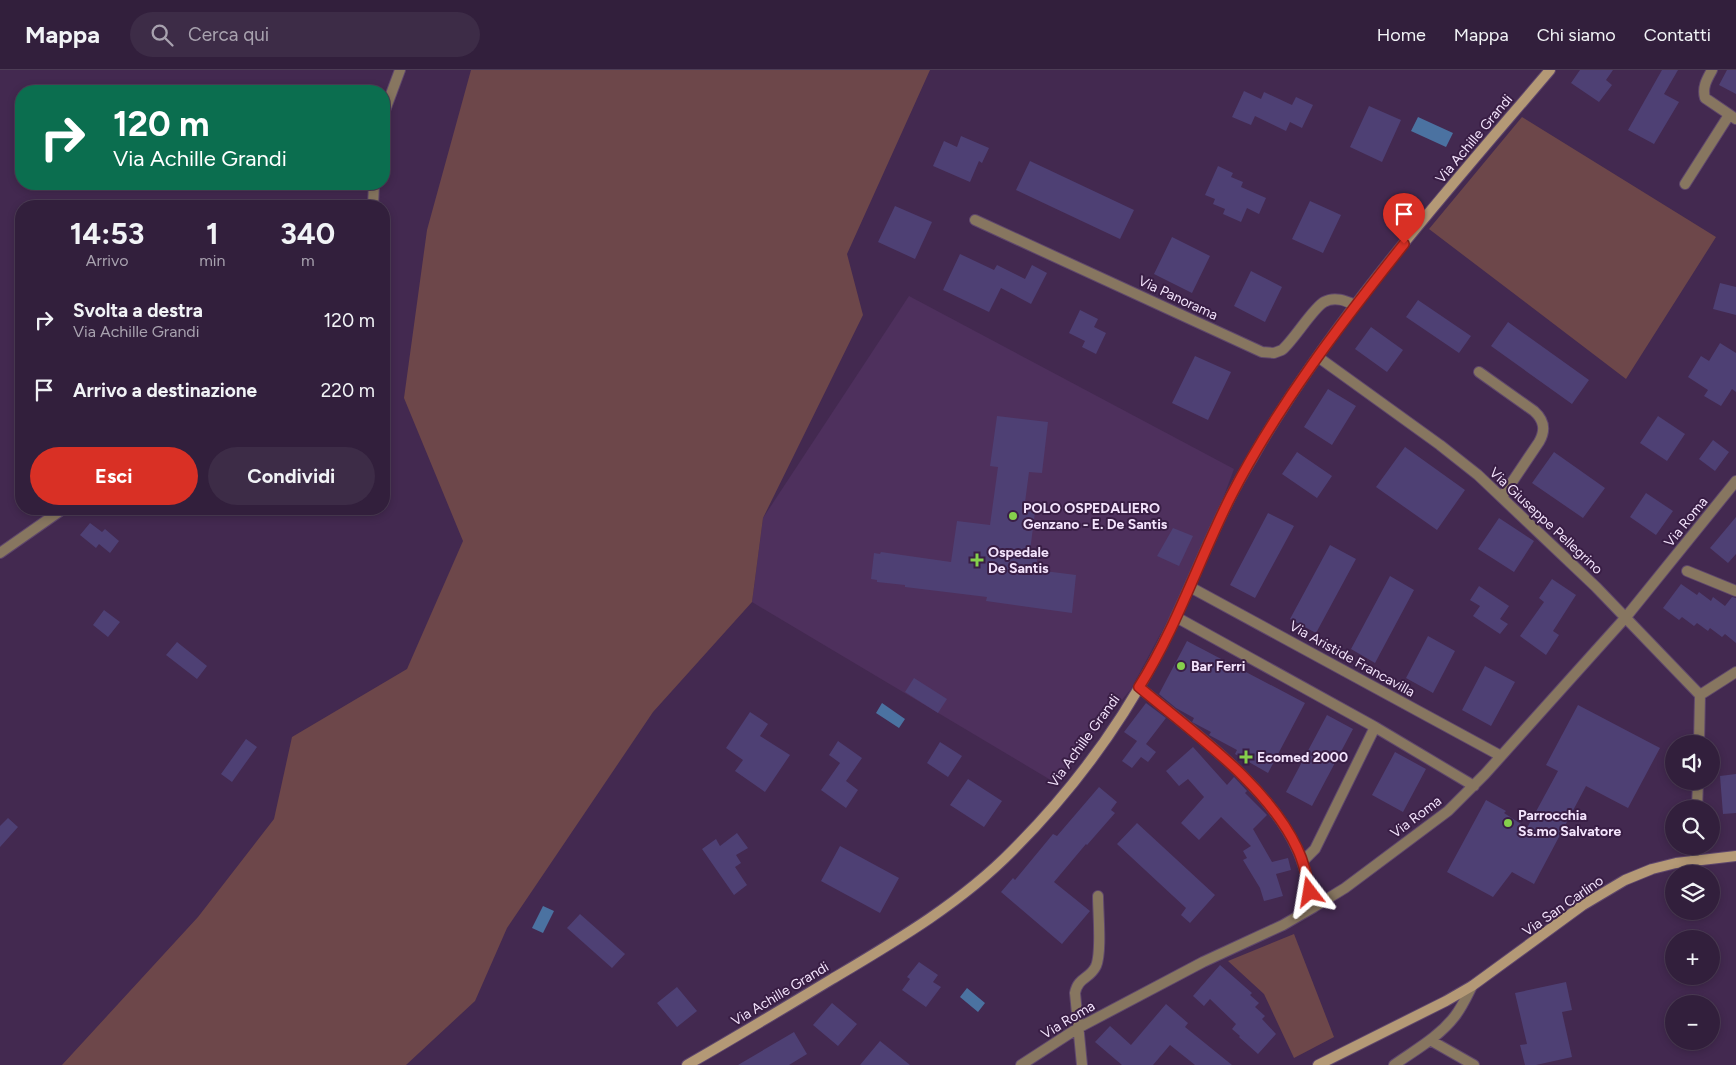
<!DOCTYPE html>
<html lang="it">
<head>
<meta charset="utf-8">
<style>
  body { margin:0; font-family:Figtree,sans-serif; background:#3d2c47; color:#f1f3f6; height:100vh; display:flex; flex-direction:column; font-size:19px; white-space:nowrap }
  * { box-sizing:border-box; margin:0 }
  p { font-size:16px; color:#a8a2af }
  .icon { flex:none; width:28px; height:28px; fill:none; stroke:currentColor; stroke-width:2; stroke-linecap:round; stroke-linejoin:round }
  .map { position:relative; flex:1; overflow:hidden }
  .drawer { position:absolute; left:15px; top:130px; width:375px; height:315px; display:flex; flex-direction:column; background:#321f3c; border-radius:20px; box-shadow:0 2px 8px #0003,0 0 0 1px #4d3d56 }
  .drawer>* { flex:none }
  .hud { position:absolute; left:15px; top:15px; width:375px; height:105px; border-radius:20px; box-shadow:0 2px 8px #0003,0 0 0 1px #4d3d56; background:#0b6e4f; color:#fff; overflow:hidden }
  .controls { position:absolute; left:1665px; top:665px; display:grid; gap:10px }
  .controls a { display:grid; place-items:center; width:55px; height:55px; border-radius:50%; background:#321f3c; box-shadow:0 2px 8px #0003,0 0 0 1px #4d3d56; font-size:25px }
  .pin { position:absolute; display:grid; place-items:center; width:42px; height:42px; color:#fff; margin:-51px -21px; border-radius:50% 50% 50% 0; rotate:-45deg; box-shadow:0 0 5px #0007 }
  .pin .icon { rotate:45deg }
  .me { position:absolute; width:55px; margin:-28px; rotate:346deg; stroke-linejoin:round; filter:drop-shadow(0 0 4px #0008) }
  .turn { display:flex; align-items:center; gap:18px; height:105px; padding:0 15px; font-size:22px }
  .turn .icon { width:65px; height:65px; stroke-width:2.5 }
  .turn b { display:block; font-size:35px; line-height:42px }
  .eta { display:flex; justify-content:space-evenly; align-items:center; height:85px; text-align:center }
  .eta b { font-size:30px; font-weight:700; line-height:35px }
  .primary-button { display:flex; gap:10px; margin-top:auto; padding:10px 15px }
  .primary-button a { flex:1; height:58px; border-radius:30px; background:#d93025; color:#fff; font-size:20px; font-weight:700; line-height:58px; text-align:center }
  .primary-button a+a { background:#3d2c47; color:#f1f3f6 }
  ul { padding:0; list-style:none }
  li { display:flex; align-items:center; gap:15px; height:70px; padding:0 15px }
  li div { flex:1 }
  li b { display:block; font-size:19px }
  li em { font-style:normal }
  header { display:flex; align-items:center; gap:30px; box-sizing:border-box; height:70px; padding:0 25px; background:#321f3c; border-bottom:1px solid #4d3d56 }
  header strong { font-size:24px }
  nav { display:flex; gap:28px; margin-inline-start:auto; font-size:18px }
  .search { width:350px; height:45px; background:#3d2c47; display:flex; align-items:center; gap:12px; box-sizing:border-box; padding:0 18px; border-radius:28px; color:#a8a2af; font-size:19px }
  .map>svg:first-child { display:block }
  .built { fill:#4e305d }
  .green { fill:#6d474a }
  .water { fill:#4b72a1 }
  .building { fill:#4e4074 }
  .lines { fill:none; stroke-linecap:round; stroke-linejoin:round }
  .street-casing { stroke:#5f476c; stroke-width:12 }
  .secondary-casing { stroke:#5f476c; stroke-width:12 }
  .street { stroke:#877660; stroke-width:10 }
  .secondary { stroke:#b49976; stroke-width:10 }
  .route-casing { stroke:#8d1f18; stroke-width:12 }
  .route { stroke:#d93025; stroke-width:9 }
  .poi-dot { fill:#85cf4c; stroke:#391e45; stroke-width:2 }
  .labels { text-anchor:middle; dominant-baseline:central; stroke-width:4; stroke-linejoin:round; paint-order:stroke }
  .street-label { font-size:14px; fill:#f3e3fc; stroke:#391e45 }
  .poi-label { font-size:14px; font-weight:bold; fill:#f3e3fc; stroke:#391e45; text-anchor:start }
</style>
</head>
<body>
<header>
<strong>Mappa</strong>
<div class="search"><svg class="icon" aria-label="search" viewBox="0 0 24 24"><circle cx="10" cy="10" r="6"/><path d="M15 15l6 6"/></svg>Cerca qui</div>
<nav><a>Home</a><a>Mappa</a><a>Chi siamo</a><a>Contatti</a></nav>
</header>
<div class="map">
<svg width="1736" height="995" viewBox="0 0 1736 995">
  <rect width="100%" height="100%" fill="#432950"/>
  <!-- built -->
  <path class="built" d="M 909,226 L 1234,399 L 1216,447 L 1178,531 L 1131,619 L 1054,712 L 752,532 L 763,448 Z"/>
  <!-- green -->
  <path class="green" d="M 471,0 L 930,0 L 847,184 L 863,245 L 763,448 L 752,532 L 653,642 L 507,858 L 475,931 L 406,995 L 62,995 L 198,847 L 274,749 L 292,667 L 407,599 L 463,471 L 404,328 L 427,160 Z
    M 1522,47 L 1716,167 L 1626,309 L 1429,159 Z
    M 1294,864 L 1334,967 L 1294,988 L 1264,924 L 1228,891 Z"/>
  <!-- water -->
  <path class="water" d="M 1418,47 L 1453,63 L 1446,77 L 1411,61 Z
    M 882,633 L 905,649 L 899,658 L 876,643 Z
    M 543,836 L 554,841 L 543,863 L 532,858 Z
    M 967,918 L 985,933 L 978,942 L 960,927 Z"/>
  <!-- building -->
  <path class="building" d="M 1580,0 L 1613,0 L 1606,10 L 1612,15 L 1599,32 L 1571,13 Z
    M 1662,0 L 1678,0 L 1664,24 L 1679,32 L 1654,74 L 1628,60 Z
    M 1727,0 L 1736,0 L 1736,24 L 1719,15 Z
    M 1244,21 L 1261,29 L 1264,22 L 1292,35 L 1296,27 L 1313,35 L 1302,58 L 1290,52 L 1286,61 L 1255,46 L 1251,55 L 1232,47 Z
    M 1369,36 L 1401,50 L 1382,92 L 1350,77 Z
    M 961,66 L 989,78 L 982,93 L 979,91 L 970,112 L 933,96 L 944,71 L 957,77 Z
    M 1030,91 L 1134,140 L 1120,169 L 1016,120 Z
    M 1218,96 L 1233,103 L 1231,107 L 1243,112 L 1241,117 L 1266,128 L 1259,144 L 1247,138 L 1241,152 L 1223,144 L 1225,139 L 1213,134 L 1215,129 L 1205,125 Z
    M 1310,131 L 1341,145 L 1323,183 L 1292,169 Z
    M 895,136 L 932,152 L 915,189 L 878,172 Z
    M 1172,167 L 1210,186 L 1192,223 L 1154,204 Z
    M 960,184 L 994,200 L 997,195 L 1025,209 L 1032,195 L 1047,203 L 1031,234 L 1001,218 L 989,242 L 943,220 Z
    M 1251,201 L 1282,217 L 1265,252 L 1234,236 Z
    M 1720,213 L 1736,217 L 1736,245 L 1713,239 Z
    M 1418,230 L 1471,266 L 1459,283 L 1406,247 Z
    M 1080,240 L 1098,249 L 1094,257 L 1106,263 L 1096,284 L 1082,277 L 1085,271 L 1069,263 Z
    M 1508,252 L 1589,310 L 1572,334 L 1491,276 Z
    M 1371,257 L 1403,280 L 1387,302 L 1355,279 Z
    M 1720,273 L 1736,283 L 1736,322 L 1732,319 L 1721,336 L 1704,326 L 1708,320 L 1688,307 L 1701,286 L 1709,291 Z
    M 1195,286 L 1231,302 L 1208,350 L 1172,333 Z
    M 1328,319 L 1356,336 L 1332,375 L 1304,357 Z
    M 997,346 L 1048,352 L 1042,403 L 1029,402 L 1024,440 L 1035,442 L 1030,481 L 1038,482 L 1036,500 L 1076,505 L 1072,543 L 986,531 L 987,527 L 905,517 L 905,515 L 877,512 L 877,510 L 871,509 L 874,483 L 880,484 L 881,482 L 951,492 L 957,451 L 990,455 L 998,397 L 990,396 Z
    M 1658,346 L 1685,364 L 1667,391 L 1640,373 Z
    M 1713,370 L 1729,382 L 1715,401 L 1699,389 Z
    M 1405,377 L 1465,420 L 1437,460 L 1376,417 Z
    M 1297,382 L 1332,406 L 1317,428 L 1282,404 Z
    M 1554,382 L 1605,418 L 1583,448 L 1532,413 Z
    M 1646,423 L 1673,441 L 1656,465 L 1630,447 Z
    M 1268,443 L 1294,456 L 1255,528 L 1230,515 Z
    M 1736,447 L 1736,484 L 1728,493 L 1710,478 Z
    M 1499,448 L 1534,471 L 1514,502 L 1478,479 Z
    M 90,453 L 102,462 L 105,459 L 119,471 L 110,483 L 99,474 L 96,478 L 80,465 Z
    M 1173,458 L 1193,466 L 1179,496 L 1157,486 Z
    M 1330,475 L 1356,489 L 1316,563 L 1290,549 Z
    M 1390,506 L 1414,520 L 1375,593 L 1351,579 Z
    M 1552,509 L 1576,525 L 1553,561 L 1559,565 L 1546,585 L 1520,566 L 1544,532 L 1539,528 Z
    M 1681,514 L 1697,525 L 1699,522 L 1711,531 L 1713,527 L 1725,536 L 1732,527 L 1736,528 L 1736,573 L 1725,564 L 1722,567 L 1710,558 L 1708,561 L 1697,553 L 1694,556 L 1682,547 L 1679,550 L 1663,538 Z
    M 1479,516 L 1509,536 L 1500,549 L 1508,554 L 1500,564 L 1473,546 L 1480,536 L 1470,530 Z
    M 104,540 L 120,552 L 108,567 L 93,555 Z
    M 1428,566 L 1455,581 L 1433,623 L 1406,608 Z
    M 1187,571 L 1305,633 L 1268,703 L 1235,684 L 1237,680 L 1209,665 L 1211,662 L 1192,652 L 1194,648 L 1176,638 L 1159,624 Z
    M 177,572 L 207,596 L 197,609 L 166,585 Z
    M 1485,596 L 1515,612 L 1491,656 L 1462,640 Z
    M 914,608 L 947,629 L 938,643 L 905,622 Z
    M 1146,633 L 1166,648 L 1146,674 L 1156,682 L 1148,692 L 1141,687 L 1132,698 L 1122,691 L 1137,671 L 1124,662 Z
    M 1578,635 L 1660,678 L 1628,738 L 1586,716 L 1534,814 L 1512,802 L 1493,827 L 1447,802 L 1486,730 L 1506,741 L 1504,743 L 1527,758 L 1558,701 L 1546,695 Z
    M 750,642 L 768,654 L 760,666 L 790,685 L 765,722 L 735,701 L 743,690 L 726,678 Z
    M 1327,645 L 1353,659 L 1312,736 L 1286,722 Z
    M 246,669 L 257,677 L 232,712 L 221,704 Z
    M 838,671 L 862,688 L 846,711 L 858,720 L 846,738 L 821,720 L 840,693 L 829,685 Z
    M 940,672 L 962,686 L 948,707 L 927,693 Z
    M 1193,677 L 1227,715 L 1234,707 L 1247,721 L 1245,723 L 1267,745 L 1253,759 L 1272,792 L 1288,788 L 1291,800 L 1276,804 L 1283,826 L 1264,831 L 1260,818 L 1243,790 L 1247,788 L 1243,781 L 1251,776 L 1221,747 L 1199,770 L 1181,753 L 1204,727 L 1188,709 L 1179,716 L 1166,701 Z
    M 1395,682 L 1426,699 L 1403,742 L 1372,725 Z
    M 1736,704 L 1736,743 L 1723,744 L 1720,706 Z
    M 968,709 L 1002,731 L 984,757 L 950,735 Z
    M 1099,717 L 1117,732 L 1111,740 L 1115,743 L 1087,775 L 1086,774 L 1054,812 L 1090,841 L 1062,874 L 1001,822 L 1013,808 L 1015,810 L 1053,764 L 1057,766 Z
    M 8,748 L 18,757 L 0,777 L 0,756 Z
    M 1137,753 L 1215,825 L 1190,853 L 1181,845 L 1186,838 L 1117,774 Z
    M 737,763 L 748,778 L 736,785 L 741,793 L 735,797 L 747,815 L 734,825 L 702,779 L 716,769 L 720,776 Z
    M 840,776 L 899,808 L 880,843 L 821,811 Z
    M 580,844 L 625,884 L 612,898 L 567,858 Z
    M 919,892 L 938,905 L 933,912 L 941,917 L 926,937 L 902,920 L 910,909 L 907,907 Z
    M 1220,895 L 1252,923 L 1250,925 L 1259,933 L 1255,937 L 1265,946 L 1262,949 L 1276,964 L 1258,984 L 1239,967 L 1240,966 L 1232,959 L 1236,954 L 1210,929 L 1204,936 L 1193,926 Z
    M 1566,912 L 1572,940 L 1562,942 L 1572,987 L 1536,995 L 1525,995 L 1520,975 L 1527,974 L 1515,923 Z
    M 677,917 L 697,941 L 677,957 L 657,933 Z
    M 832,933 L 857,954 L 838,976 L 813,955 Z
    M 1166,934 L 1188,953 L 1185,957 L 1232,995 L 1195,995 L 1170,975 L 1153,995 L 1122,995 L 1095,972 L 1110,956 L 1131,975 Z
    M 794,962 L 807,984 L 789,995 L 738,995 Z
    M 880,971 L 910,995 L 860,995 Z"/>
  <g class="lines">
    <defs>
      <path id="street" d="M 1712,0 C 1707,9 1702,17 1705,28 L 1736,49
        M 384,43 L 400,0
        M 1685,114 L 1729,45
        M 373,136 L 374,114
        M 975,150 L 1262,282 L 1274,283 L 1282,280 C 1294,270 1313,238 1324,232 C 1335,226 1346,231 1355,235
        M 1318,287 L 1440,375 L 1478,405 L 1596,517 L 1700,625 L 1699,674
        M 1479,302 L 1534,341 C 1544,350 1546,360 1539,372 L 1502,427
        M 0,483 L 63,439
        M 1687,501 L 1736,521
        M 1190,517 L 1501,686
        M 1176,547 L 1375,657 L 1474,716
        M 1139,617 C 1193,662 1268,715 1297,779 C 1306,797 1309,818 1314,837
        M 1700,625 L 1736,602
        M 1697,739 L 1698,711
        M 1695,790 L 1696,776
        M 1303,791 L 1315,779 L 1375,657
        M 1430,970 L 1474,995
        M 1021,995 L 1078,958 L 1203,892 L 1283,855 L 1314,837 L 1345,818 L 1448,741 L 1485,704 L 1626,547 L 1736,411
        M 1082,995 L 1075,923 C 1078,907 1090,909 1096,896 C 1102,882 1098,843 1098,826
        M 1394,995 C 1415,980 1439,967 1455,946 C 1462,937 1467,926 1472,916"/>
      <path id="secondary" d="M 687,995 C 736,967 784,938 832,909 C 896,871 961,833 1013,780 C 1068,725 1117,660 1154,591 C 1183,538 1203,480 1231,426 C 1240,408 1251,391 1261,373 C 1342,238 1448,120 1550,0
        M 1318,995 L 1446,931 L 1472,916 L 1583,835 L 1625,810 L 1652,799 L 1676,793 L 1736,786"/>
    </defs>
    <!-- street casing -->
    <use href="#street" class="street-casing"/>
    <!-- secondary casing -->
    <use href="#secondary" class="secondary-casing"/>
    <!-- street -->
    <use href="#street" class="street"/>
    <!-- secondary -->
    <use href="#secondary" class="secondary"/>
  </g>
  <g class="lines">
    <defs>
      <path id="route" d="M 1310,822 C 1307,807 1304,792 1297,778 C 1267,714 1192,662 1139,617 C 1177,557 1199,489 1231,426 C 1278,335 1341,253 1404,174"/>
    </defs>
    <!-- route casing -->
    <use href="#route" class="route-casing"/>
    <!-- route -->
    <use href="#route" class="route"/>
  </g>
  <!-- markers -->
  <g class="poi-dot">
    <circle cx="1013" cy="446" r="5"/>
    <path d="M974.5 482.5h5v5h5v5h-5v5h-5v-5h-5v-5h5z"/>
    <circle cx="1181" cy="596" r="5"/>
    <path d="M1243.5 679.5h5v5h5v5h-5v5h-5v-5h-5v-5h5z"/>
    <circle cx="1508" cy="753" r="5"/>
  </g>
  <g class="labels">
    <!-- street labels -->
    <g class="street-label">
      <text transform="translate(1474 69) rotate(-50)">Via Achille Grandi</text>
      <text transform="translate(1178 228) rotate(25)">Via Panorama</text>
      <text transform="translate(1546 451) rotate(43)">Via Giuseppe Pellegrino</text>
      <text transform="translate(1686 452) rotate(-51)">Via Roma</text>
      <text transform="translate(1352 589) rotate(29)">Via Aristide Francavilla</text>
      <text transform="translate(1084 671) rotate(-54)">Via Achille Grandi</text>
      <text transform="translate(1416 747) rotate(-37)">Via Roma</text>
      <text transform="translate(1563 836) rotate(-35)">Via San Carlino</text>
      <text transform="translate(780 924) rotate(-31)">Via Achille Grandi</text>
      <text transform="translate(1068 950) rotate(-31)">Via Roma</text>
    </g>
    <!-- poi labels -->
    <g class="poi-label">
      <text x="1023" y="438">POLO OSPEDALIERO<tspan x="1023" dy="16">Genzano - E. De Santis</tspan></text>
      <text x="988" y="482">Ospedale<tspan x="988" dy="16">De Santis</tspan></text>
      <text x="1191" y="596">Bar Ferri</text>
      <text x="1257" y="687">Ecomed 2000</text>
      <text x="1518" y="745">Parrocchia<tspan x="1518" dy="16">Ss.mo Salvatore</tspan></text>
    </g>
  </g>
</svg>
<div class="controls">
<a><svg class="icon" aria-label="sound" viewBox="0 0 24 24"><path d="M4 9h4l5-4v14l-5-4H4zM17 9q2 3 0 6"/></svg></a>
<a><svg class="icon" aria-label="search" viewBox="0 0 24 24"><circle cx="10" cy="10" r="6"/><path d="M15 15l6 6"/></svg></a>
<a><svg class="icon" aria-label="layers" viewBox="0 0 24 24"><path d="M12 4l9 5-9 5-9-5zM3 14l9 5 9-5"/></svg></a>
<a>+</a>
<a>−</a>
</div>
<div class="pin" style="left:1404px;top:174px;background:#d93025"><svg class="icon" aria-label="arrive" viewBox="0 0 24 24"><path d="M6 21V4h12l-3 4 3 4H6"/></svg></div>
<svg class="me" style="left:1310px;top:822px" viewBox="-20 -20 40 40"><path d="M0-17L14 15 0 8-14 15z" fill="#d93025" stroke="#fff" stroke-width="4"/></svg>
<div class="hud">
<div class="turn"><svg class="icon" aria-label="right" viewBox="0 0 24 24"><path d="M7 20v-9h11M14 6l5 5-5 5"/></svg><div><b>120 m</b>Via Achille Grandi</div></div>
</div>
<section class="drawer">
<div class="eta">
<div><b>14:53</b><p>Arrivo</p></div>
<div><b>1</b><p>min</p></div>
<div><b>340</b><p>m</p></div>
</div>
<ul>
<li><svg class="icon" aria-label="right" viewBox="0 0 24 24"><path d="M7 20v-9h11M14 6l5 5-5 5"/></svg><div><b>Svolta a destra</b><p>Via Achille Grandi</p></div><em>120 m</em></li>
<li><svg class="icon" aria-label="arrive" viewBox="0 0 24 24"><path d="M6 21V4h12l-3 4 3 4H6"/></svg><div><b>Arrivo a destinazione</b></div><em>220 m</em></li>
</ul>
<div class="primary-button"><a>Esci</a><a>Condividi</a></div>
</section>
</div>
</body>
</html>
